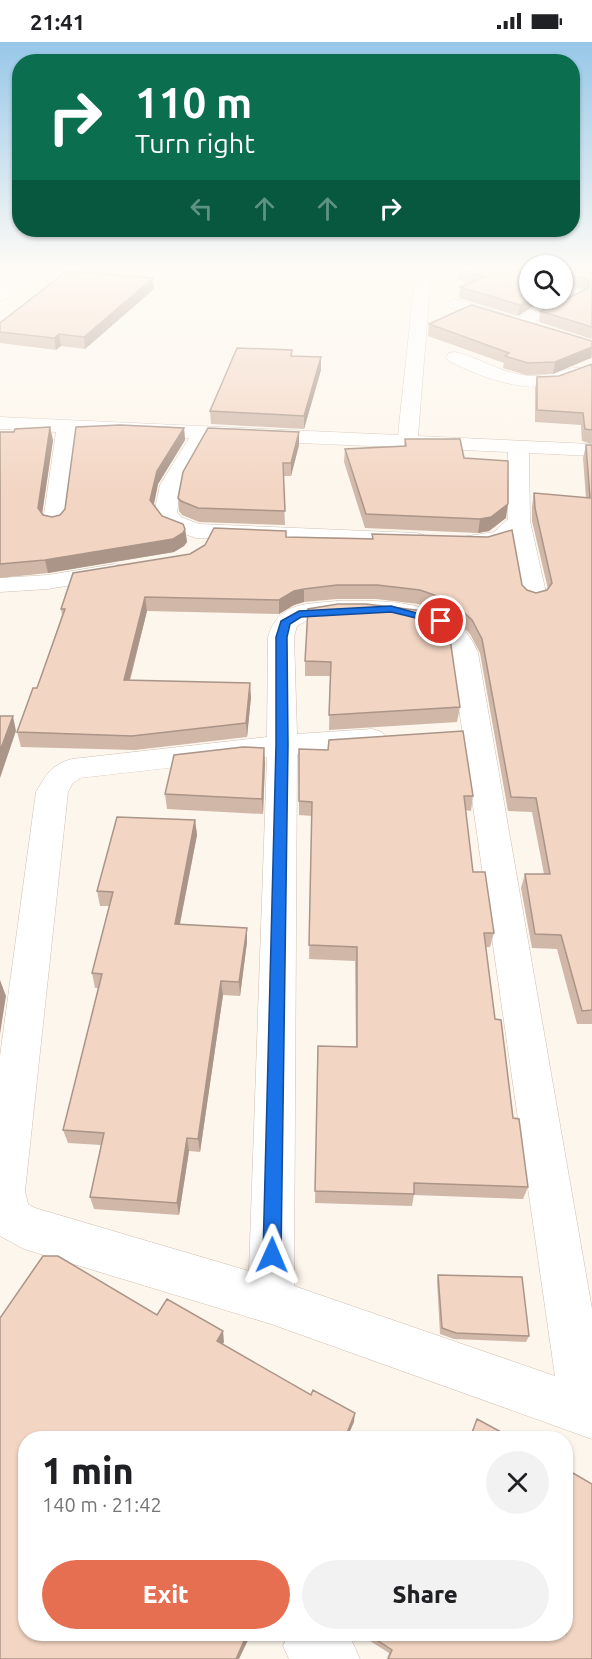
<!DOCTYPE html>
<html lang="en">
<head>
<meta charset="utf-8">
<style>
  body { margin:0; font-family:Ubuntu,sans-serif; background:#f2f2f2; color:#202124; height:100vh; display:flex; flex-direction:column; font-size:22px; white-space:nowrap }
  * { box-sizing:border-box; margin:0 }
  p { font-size:20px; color:#757577 }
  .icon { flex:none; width:33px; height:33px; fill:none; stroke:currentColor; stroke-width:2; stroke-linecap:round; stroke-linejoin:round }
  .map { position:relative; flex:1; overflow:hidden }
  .drawer { position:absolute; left:18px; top:1389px; width:555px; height:210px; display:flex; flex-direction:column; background:#fff; border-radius:24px; box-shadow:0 2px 4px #0004 }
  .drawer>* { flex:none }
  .top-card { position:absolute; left:12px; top:12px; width:568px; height:183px; border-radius:24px; box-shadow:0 2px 4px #0004; background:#0b6e4f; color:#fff; overflow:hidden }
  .fabs { position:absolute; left:519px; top:213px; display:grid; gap:12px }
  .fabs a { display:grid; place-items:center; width:54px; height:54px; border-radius:50%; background:#fff; box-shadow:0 2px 4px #0004; font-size:30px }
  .pin { position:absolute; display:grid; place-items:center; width:51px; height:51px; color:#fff; margin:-26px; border:3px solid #fff; border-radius:50%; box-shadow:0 2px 6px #0007 }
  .me { position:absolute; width:66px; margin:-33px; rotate:1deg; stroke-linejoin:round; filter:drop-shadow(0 0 4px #0008) }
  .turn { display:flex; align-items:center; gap:21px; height:126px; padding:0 24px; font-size:27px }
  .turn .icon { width:78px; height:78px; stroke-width:2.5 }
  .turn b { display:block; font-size:42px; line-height:51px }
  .lanes { display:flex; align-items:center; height:57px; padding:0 24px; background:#0003; justify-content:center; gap:30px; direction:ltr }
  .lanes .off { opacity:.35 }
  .round { display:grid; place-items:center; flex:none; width:63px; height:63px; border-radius:32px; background:#f2f2f2 }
  .headline { display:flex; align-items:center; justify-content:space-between; height:102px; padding:0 24px }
  h1 { font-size:36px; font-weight:800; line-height:45px }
  .cta { display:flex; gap:12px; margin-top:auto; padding:12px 24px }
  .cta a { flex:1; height:69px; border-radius:36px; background:#e76f51; color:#fff; font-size:24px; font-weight:800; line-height:69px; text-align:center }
  .cta a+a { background:#f2f2f2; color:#202124 }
  .status { display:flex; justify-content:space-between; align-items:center; height:42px; padding:0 30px; background:#fff; direction:ltr }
  .status svg { height:16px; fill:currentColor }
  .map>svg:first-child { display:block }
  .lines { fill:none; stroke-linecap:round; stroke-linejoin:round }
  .minor-casing { stroke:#d1beb0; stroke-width:1 }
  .minor { fill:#fff; fill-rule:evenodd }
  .wall { fill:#d1b7a8 }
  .shaded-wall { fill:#aa9588 }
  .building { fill:#f3d5c3; stroke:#aa9588; stroke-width:1.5 }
  .route { fill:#1a73e8; stroke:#114b97; stroke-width:1.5 }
</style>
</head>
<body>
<div class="status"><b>21:41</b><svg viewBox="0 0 49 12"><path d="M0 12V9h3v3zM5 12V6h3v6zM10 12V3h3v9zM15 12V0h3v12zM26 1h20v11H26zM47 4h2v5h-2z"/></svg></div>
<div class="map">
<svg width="592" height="1617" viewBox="0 0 592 1617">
  <rect width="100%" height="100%" fill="#fdf6ec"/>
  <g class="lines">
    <defs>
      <path id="minor" d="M 21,223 L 37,223 L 6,257 L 0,259 L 0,245 Z
        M 222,223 L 343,223 L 428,228 L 431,231 L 418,394 L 592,402 L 592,414 L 529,411 L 530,479 L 547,555 L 543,560 L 534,563 L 525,560 L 521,555 L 511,499 C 499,506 476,508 462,505 L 458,500 L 462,495 L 494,490 L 508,477 L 508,410 L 208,397 L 182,443 L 177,470 L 181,475 L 199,482 L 416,491 L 424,493 L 428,498 L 424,503 L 416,505 L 196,496 L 165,485 L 154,471 L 160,443 L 189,396 L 76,390 L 65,479 L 62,484 L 54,486 L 46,484 L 43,479 L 56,390 L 0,387 L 0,375 L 398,393 L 415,235 L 229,228 Z
        M 562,242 L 584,250 L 586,253 L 584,256 L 540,276 L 534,281 L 592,299 L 592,310 L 516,287 L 514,283 L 503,283 L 449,265 L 447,262 L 455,257 L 515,275 L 517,278 C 529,268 546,256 562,256 Z
        M 455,310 C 481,316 502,332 530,334 C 549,335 571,323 584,326 L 587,330 C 583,336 574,339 567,341 C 525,352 485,337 449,319 L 446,315 L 449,311 Z
        M 115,522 L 124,524 L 127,529 L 124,534 L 48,547 L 0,550 L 0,536 L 48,533 Z
        M 337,559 C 384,558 459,557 478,611 L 592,1267 L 592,1397 L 271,1282 L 24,1207 L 0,1194 L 0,1014 L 36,750 C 46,733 52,722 72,717 L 267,695 L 268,595 C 278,560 306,562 337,559 ZM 360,574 C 391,575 440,575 451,611 L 555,1334 L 294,1244 L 297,712 L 372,707 L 382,704 L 387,697 L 382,690 L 372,687 L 297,692 L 294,595 L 297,584 L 306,579 L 317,576 ZM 267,715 L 249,1229 L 35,1166 L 28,1162 L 25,1149 L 68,750 L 72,742 L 80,736 Z
        M 289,1592 L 344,1592 L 351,1597 L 360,1617 L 289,1617 L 283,1604 Z"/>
    </defs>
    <!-- minor casing -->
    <use href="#minor" class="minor-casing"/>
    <!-- minor -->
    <use href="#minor" class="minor"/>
  </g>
  <!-- wall -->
  <path class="wall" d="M 99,223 L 132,223 L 125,227 Z
    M 459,223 L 522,223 L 530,256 L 552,256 L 538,261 L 518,274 L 459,256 L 460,245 L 470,241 L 458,237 Z
    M 532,223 L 592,223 L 592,297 L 539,280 L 540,269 L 585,248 L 562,241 L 562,224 Z
    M 154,247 L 85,307 L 61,304 L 56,308 L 0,301 L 0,281 Z
    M 429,282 L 592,299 L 592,316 L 586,317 L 553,332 L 526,333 L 503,326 L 504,321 L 428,294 Z
    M 292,308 L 292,314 L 321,328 L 304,387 L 211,382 L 210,369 Z
    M 592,322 L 592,402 L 582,399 L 581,383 L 535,380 L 535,347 L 537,335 L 559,334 Z
    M 184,386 L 185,398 L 158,442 L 154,462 L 162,474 L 185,487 L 187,500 L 184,504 L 174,510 L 48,531 L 0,536 L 0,390 L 53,398 L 42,472 L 43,473 L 52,475 L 60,473 Z
    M 405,397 L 464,416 L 506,476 L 489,489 L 478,491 L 365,486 L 344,420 L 345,407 L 404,404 Z
    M 299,403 L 291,434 L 283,434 L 285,483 L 199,480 L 182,473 L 179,469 L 178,456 Z
    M 586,403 L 592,403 L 592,982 L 577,982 L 557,907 L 532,906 L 521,846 L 525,832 L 544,832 L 532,770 L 508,769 L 480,611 L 470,592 L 456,578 L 438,568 L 418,562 L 376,557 L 337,557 L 304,560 L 294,563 L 279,572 L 147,569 L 130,639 L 251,655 L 247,695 L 135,708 L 21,705 L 17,690 L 37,646 L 62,573 L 61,567 L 190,512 L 286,495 L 372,496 L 372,492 L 522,543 L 527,548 L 536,551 L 547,548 L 548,547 L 532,479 L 532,464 L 534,451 L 586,456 L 583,416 Z
    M 338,562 L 460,665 L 457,680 L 329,688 L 330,634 L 305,634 L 305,619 Z
    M 299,707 L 473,754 L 471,769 L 465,768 L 473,830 L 494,891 L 490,905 L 486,905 L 495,977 L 513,1076 L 528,1145 L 523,1157 L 414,1153 L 412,1164 L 315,1161 L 318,1004 L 356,1005 L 355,919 L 309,917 L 312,774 L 299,773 Z
    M 265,721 L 263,772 L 167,767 L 165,752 Z
    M 195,778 L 197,793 L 180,882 L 247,886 L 247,900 L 240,954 L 223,953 L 200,1110 L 189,1109 L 179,1173 L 94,1167 L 90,1155 L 101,1103 L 68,1101 L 63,1088 L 98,946 L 95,946 L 92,931 L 109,864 L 100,864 L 97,849 Z
    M 438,1233 L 529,1294 L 526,1300 L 454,1297 L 440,1292 L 437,1239 Z
    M 359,1592 L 566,1592 L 592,1617 L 387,1617 L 389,1611 Z"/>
  <!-- shaded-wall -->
  <path class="shaded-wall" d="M 124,223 L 132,223 L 125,227 Z
    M 153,236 L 154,247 L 85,307 L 84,295 Z
    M 530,256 L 552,256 L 538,261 L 518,274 L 520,263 Z
    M 59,292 L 61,304 L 56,308 L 54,296 Z
    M 592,305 L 591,316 L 553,332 L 555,320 Z
    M 321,315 L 321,328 L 304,387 L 304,374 Z
    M 50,385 L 53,398 L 41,479 L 38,466 Z
    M 184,386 L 185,398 L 158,442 L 152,471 L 150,458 L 157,429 Z
    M 299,390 L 299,403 L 291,434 L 291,421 Z
    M 508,462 L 506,476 L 489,489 L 478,491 L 480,477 Z
    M 185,487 L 187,500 L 184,504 L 174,510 L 48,531 L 45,518 Z
    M 304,547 L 304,560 L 294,563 L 279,572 L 279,558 L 294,549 Z
    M 145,555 L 147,569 L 126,652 L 124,638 Z
    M 250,641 L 251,655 L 247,695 L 246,681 Z
    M 13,674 L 16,689 L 0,736 L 0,709 Z
    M 264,706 L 265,721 L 263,772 L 262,757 Z
    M 195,778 L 197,793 L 177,896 L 175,882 Z
    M 247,886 L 247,900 L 240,954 L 239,940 Z
    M 0,938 L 6,954 L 0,992 Z
    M 221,939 L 223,953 L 200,1110 L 198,1097 Z
    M 187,1096 L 189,1109 L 179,1173 L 177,1161 Z
    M 223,1289 L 224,1300 L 219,1309 L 217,1299 Z
    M 355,1371 L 354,1380 L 347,1396 L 344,1396 Z
    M 247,1592 L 251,1592 L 239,1617 L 236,1617 Z"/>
  <!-- building -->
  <path class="building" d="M 469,223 L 522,223 L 525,226 L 530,227 L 530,256 L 520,263 L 460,245 L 486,235 L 459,227 Z
    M 534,223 L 592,223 L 592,285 L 540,269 L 587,247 L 590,241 L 587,237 L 563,230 L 562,231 L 562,224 Z
    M 67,229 L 153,236 L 84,295 L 59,292 L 54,296 L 0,290 L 0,281 Z
    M 471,263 L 592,299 L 592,305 L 555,320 L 528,321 L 505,314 L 509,311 L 429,282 Z
    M 237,306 L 292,308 L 291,314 L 321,315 L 304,374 L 210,369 Z
    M 592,322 L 592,388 L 585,387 L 583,371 L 537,368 L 537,335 L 559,334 Z
    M 120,383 L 184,386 L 157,429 L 150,458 L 162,474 L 183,482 L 185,487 L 183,491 L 173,497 L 45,518 L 0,522 L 0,390 L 14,390 L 15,387 L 50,385 L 38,466 L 43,473 L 52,475 L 60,473 L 65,467 L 76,385 Z
    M 208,386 L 299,390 L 291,421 L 283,421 L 285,469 L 198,466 L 181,459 L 178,456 L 183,430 Z
    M 405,397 L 460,397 L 464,416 L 508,419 L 508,462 L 491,475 L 480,477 L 366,472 L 345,407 L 406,404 Z
    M 586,403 L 592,403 L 592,968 L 582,969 L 561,893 L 535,892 L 525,832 L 550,832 L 536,756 L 511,755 L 482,597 L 472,578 L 458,565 L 440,555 L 420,548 L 377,543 L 337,543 L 304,547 L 294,549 L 279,558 L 145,555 L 124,638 L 250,641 L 246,681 L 132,694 L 17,690 L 33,646 L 37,646 L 65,567 L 61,567 L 73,531 L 190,512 L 205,503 L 214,486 L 286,489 L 286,495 L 373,497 L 372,492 L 488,495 L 512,488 L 522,543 L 527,548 L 536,551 L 547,548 L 552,541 L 535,466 L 534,451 L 590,456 Z
    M 338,562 L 366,562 L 416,568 L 442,580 L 449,590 L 460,665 L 329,673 L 331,620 L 305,619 L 308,567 Z
    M 0,674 L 13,674 L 0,709 Z
    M 463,689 L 473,754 L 464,754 L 473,830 L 485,830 L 494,891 L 484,891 L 495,977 L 501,978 L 513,1076 L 519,1077 L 528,1145 L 414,1141 L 414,1152 L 315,1149 L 318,1004 L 357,1005 L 357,905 L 309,903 L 312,760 L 299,759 L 299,707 L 328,708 L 329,698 Z
    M 243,705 L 264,706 L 262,757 L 165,752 L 174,713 Z
    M 117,775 L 195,778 L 175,882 L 247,886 L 239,940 L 221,939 L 198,1097 L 187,1096 L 177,1161 L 90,1155 L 104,1091 L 63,1088 L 102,932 L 92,931 L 113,850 L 97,849 Z
    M 43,1214 L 58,1214 L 157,1273 L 167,1257 L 223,1289 L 217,1299 L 311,1353 L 313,1348 L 355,1371 L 345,1396 L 26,1396 L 26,1592 L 247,1592 L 236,1617 L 0,1617 L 0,1276 Z
    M 438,1233 L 522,1235 L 529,1294 L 456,1291 L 442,1286 Z
    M 477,1377 L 512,1396 L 470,1396 Z
    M 566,1427 L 592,1442 L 592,1617 L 388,1617 L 392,1608 L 368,1592 L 566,1592 Z"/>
  <!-- sky -->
  <linearGradient id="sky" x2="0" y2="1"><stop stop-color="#97c7e8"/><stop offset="0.5" stop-color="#fefbf6"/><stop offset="1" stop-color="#fefbf6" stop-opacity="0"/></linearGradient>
  <rect width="592" height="450" fill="url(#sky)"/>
  <!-- route -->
  <path class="route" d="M 391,564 L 446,579 L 441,582 L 391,570 L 301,575 L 290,582 L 287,595 L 288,703 L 281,1213 L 279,1219 L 272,1222 L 265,1219 L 263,1213 L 276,703 L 276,595 L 281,579 L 299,569 Z"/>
</svg>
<div class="fabs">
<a><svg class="icon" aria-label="search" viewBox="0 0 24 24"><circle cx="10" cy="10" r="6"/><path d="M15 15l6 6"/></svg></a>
</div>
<div class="pin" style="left:441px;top:579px;background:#d93025"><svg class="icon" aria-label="arrive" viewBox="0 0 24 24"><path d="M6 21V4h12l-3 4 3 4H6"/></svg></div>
<svg class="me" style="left:272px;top:1213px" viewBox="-20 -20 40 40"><path d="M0-17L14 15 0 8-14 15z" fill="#1a73e8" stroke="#fff" stroke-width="4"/></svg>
<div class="top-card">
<div class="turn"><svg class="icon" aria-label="right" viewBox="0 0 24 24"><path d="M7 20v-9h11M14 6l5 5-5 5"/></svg><div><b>110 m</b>Turn right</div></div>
<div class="lanes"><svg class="icon off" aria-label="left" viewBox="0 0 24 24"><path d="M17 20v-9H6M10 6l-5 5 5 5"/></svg><svg class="icon off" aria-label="ahead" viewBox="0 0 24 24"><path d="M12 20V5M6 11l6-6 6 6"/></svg><svg class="icon off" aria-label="ahead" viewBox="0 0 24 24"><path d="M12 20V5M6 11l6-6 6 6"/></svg><svg class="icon" aria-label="right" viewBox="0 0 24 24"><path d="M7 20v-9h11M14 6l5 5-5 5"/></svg></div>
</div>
<section class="drawer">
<div class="headline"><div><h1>1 min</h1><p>140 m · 21:42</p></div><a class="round"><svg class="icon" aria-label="close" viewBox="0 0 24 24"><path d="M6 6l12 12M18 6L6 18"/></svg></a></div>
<div class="cta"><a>Exit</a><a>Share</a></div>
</section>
</div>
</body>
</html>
